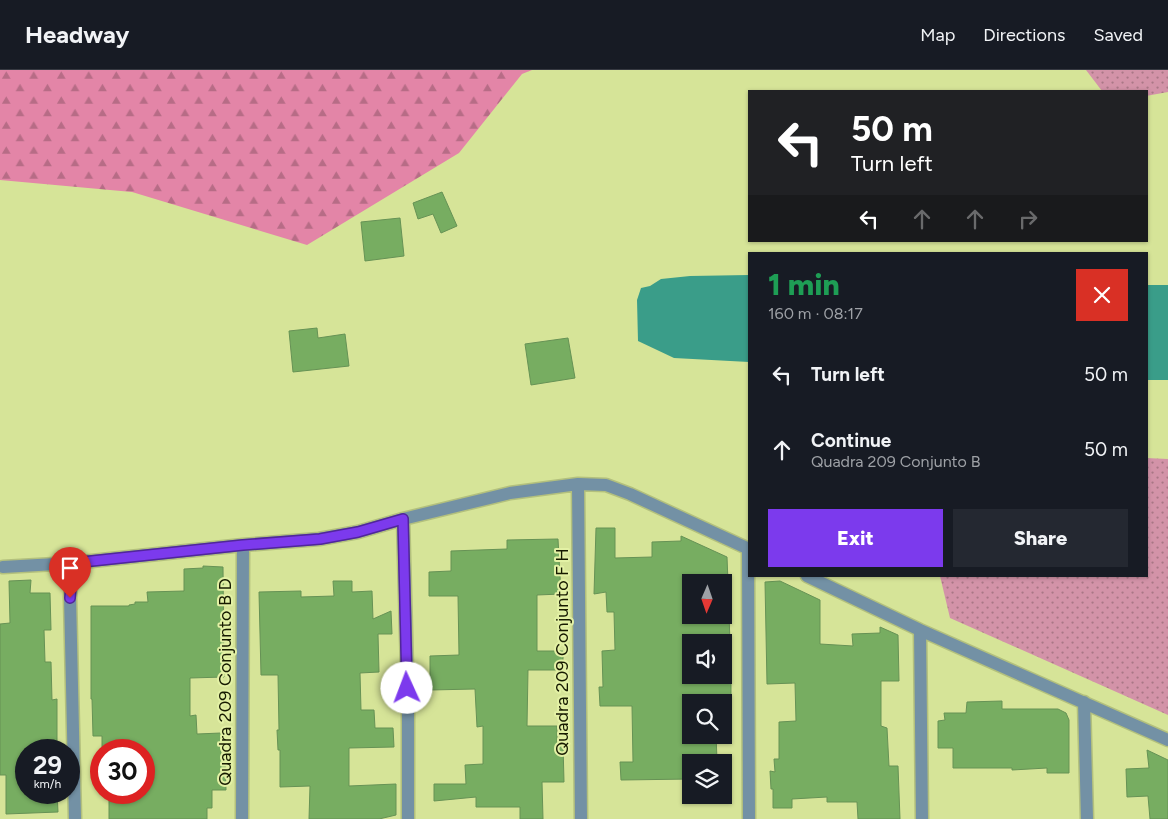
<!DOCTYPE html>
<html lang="en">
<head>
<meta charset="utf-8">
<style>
  body { margin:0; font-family:Figtree,sans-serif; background:#242831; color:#f1f3f6; height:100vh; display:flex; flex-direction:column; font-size:19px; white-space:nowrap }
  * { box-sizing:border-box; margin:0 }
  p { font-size:16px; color:#9ea1a6 }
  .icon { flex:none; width:28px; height:28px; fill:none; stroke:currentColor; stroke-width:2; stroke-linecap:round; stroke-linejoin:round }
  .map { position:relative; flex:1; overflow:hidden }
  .panel { position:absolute; left:748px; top:182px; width:400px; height:325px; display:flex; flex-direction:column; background:#171b24; border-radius:0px; box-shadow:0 1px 4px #0004 }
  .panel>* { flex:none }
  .guide { position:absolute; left:748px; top:20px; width:400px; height:152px; border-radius:0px; box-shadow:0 1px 4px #0004; background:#202124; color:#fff; overflow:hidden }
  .needle { width:32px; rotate:182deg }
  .tools { position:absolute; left:682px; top:504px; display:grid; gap:10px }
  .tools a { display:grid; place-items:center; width:50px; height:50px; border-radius:0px; background:#171b24; box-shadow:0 1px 4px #0004; font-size:25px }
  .speed { position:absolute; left:15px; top:669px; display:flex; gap:10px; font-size:25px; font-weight:700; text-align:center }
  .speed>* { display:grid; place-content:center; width:65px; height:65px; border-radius:50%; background:#171b24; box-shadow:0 1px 4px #0004; line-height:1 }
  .speed small { font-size:12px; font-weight:400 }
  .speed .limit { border:8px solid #d22; background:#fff; color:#111 }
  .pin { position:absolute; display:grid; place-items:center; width:42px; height:42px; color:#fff; margin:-51px -21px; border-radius:50% 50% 50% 0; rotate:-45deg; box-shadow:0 0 5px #0007 }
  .pin .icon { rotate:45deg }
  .me { position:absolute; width:55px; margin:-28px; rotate:358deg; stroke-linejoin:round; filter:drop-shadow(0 0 4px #0008) }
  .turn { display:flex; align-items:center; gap:18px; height:105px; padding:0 20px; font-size:22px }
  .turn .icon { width:65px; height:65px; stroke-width:2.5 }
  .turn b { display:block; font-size:35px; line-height:42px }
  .lanes { display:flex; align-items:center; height:48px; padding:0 20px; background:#0003; justify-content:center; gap:25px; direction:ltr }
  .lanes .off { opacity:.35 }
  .round { display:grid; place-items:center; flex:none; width:52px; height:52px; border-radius:0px; background:#242831 }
  .summary { display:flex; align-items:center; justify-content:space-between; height:85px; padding:0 20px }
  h1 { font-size:30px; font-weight:800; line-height:38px; color:#1e9e55 }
  .primary-button { display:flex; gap:10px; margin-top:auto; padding:10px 20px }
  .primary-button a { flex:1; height:58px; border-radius:0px; background:#7c3aed; color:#fff; font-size:20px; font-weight:800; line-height:58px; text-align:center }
  .primary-button a+a { background:#242831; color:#f1f3f6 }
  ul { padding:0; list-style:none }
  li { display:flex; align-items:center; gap:15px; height:75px; padding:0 20px }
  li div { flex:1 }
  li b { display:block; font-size:19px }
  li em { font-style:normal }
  header { display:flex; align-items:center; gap:30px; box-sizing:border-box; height:70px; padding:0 25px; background:#171b24; border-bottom:1px solid #363941 }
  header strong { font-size:24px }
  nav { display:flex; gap:28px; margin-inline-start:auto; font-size:18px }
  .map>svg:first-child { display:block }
  .grass { fill:url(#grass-dots) }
  .forest { fill:url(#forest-firs) }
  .water { fill:#3a9d89 }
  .building { fill:#77ad61; stroke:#669255 }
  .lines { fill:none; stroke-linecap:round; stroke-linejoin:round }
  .minor-casing { stroke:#b3c07d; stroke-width:15 }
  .minor { stroke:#7391a5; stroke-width:12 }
  .route-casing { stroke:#51269a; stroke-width:12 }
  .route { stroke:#7c3aed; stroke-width:9 }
  .labels { text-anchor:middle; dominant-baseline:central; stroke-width:4; stroke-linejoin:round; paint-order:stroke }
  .street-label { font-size:18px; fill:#161a00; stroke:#e3f1a5 }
</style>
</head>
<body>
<header>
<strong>Headway</strong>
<nav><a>Map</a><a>Directions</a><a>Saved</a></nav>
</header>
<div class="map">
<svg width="1168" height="749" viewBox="0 0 1168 749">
  <defs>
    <pattern id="grass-dots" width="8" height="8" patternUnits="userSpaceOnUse" patternTransform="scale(1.25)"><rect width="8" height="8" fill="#d393a8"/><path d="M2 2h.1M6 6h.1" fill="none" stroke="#aa7786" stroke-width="1.8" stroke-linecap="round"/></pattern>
    <pattern id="forest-firs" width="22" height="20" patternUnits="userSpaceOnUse" patternTransform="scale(1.25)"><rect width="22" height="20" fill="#e385a7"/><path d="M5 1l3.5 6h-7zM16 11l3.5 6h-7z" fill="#b76c86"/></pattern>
  </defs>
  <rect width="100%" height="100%" fill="#d6e498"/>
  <!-- grass -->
  <path class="grass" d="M 1086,0 L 1168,0 L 1168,22 L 1146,26 L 1146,21 L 1102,21 Z
    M 1146,388 L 1168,389 L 1168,645 L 950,548 L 940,506 L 1146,506 Z"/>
  <!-- forest -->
  <path class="forest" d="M 0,0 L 532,0 L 522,4 L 459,83 L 307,175 L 132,122 L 0,110 Z"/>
  <!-- water -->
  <path class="water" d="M 749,205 L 749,292 L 674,288 L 638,271 L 637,230 L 641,218 L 650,216 L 661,209 L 690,206 Z
    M 1146,215 L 1168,215 L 1168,310 L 1146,310 Z"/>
  <!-- building -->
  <path class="building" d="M 442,122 L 457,156 L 441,163 L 433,144 L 418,149 L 413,133 Z
    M 400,148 L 404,186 L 365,191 L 361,152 Z
    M 317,258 L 318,268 L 345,264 L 349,296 L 293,302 L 289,261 Z
    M 568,268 L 575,308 L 531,315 L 525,274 Z
    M 596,458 L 615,458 L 615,488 L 652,487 L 652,472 L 681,471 L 681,466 L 727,487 L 728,512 L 691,512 L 691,545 L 729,545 L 730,572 L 691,572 L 691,605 L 731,605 L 731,632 L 691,632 L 691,665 L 716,665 L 717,690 L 692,691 L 691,709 L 621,710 L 620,692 L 633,692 L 632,636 L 600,636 L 599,617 L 603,617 L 602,581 L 615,580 L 614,542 L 607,542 L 606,522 L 594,524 Z
    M 558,469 L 561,524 L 537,525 L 537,581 L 563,581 L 563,600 L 528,600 L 527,656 L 557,656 L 557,675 L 563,674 L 564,712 L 542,712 L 543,749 L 520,749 L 520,737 L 476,737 L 476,727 L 434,731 L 434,714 L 466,714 L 465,695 L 483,694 L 483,656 L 477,657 L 475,619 L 430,620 L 430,586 L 459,585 L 458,526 L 429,526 L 429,502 L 451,501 L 451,481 L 507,479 L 507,470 Z
    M 203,496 L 223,497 L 224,607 L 190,608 L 190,646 L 196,645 L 197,664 L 221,663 L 221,690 L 225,690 L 226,720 L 212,720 L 212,738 L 207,738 L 207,749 L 109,749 L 109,722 L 144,722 L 144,680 L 116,680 L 116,677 L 102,677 L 102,666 L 93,666 L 92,629 L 91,629 L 91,536 L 129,536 L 129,535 L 135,534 L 135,532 L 148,532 L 147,522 L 184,521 L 184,499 L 203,498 Z
    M 31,510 L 30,523 L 50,523 L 51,560 L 44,560 L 45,592 L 51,592 L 52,630 L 57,629 L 57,680 L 26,680 L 26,722 L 57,722 L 58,742 L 6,744 L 6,705 L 0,705 L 0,554 L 10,553 L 9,511 Z
    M 333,511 L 352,511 L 352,522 L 372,521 L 373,549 L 391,541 L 392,564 L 378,564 L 379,602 L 360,603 L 361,640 L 374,640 L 375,658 L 393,658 L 394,677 L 349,678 L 349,716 L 396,714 L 396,745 L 379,749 L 309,749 L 310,716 L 280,717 L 280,680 L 278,680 L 277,660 L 279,660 L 278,605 L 261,605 L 259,522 L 301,521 L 301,527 L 334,526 Z
    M 780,511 L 820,530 L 820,574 L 853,576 L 852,564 L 880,563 L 880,557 L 898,565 L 899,611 L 881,611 L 881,656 L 887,658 L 889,696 L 898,696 L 900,749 L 858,749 L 857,732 L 827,732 L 827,727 L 792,729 L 792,738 L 773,738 L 773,719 L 771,719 L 770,701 L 775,702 L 774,689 L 779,689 L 779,652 L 796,651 L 795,613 L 767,614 L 765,512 Z
    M 1002,631 L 1002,639 L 1058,639 L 1066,643 L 1069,650 L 1069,703 L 1047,703 L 1047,698 L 1012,700 L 1012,698 L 953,698 L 953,678 L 938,678 L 938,651 L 945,650 L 944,643 L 966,643 L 967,632 Z
    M 1147,680 L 1168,690 L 1168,749 L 1150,749 L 1148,726 L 1127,727 L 1126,699 L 1149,698 Z"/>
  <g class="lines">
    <defs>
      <path id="minor" d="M 578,414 L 581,749
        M 403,449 L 408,637 L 408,749
        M 748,479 L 749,749
        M 73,493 L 70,527 L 75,749
        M 3,497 L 73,493 L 243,475 L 319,469 L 358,462 L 403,449 L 510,423 L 578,414 L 606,415 L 630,424 L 749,479
        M 807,506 L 920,560 L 1168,670
        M 920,560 L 922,749
        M 1084,632 L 1087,749
        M 242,749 L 243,475"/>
    </defs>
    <!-- minor casing -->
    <use href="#minor" class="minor-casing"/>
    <!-- minor -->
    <use href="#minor" class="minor"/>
  </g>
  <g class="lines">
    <defs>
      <path id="route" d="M 70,528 L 73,493 L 243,475 L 320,469 L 358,462 L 403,449 L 407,618"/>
    </defs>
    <!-- route casing -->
    <use href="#route" class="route-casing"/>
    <!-- route -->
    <use href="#route" class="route"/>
  </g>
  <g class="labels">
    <!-- street labels -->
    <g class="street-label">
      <text transform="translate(562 582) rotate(-90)">Quadra 209 Conjunto F H</text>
      <text transform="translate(225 612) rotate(-90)">Quadra 209 Conjunto B D</text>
    </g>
  </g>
</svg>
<div class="tools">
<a><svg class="needle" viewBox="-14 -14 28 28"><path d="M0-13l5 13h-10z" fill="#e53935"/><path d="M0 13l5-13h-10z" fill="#9ea1a6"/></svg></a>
<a><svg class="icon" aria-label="sound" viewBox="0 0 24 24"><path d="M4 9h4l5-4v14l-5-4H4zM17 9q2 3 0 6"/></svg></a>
<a><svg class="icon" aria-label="search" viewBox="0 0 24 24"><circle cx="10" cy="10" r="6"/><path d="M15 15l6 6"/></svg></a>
<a><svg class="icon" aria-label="layers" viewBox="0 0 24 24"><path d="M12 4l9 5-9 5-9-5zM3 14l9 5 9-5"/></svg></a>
</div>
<div class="speed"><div>29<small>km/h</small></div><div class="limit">30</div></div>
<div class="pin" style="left:70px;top:528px;background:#d93025"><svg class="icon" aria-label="arrive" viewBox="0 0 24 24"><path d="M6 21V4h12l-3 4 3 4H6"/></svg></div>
<svg class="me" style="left:407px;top:618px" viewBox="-20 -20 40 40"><circle r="19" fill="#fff"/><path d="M0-13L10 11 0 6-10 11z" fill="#7c3aed"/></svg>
<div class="guide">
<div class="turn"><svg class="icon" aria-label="left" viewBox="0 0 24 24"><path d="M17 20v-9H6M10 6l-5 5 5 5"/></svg><div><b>50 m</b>Turn left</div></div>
<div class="lanes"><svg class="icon" aria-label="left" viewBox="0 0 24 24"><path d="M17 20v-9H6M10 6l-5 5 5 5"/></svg><svg class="icon off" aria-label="ahead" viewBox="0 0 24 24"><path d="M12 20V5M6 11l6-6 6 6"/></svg><svg class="icon off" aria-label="ahead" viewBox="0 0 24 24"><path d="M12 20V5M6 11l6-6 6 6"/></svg><svg class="icon off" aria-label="right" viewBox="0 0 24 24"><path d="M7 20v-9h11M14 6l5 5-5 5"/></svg></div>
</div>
<section class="panel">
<div class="summary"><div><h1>1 min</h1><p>160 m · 08:17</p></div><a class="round" style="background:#d93025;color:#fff"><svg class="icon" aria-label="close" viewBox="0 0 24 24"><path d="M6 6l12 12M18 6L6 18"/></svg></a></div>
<ul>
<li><svg class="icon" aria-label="left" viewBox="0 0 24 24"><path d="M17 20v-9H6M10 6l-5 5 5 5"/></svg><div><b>Turn left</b></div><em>50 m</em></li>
<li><svg class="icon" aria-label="ahead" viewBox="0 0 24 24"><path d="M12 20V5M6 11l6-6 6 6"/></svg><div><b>Continue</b><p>Quadra 209 Conjunto B</p></div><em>50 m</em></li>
</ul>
<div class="primary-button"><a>Exit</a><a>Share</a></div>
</section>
</div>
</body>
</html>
